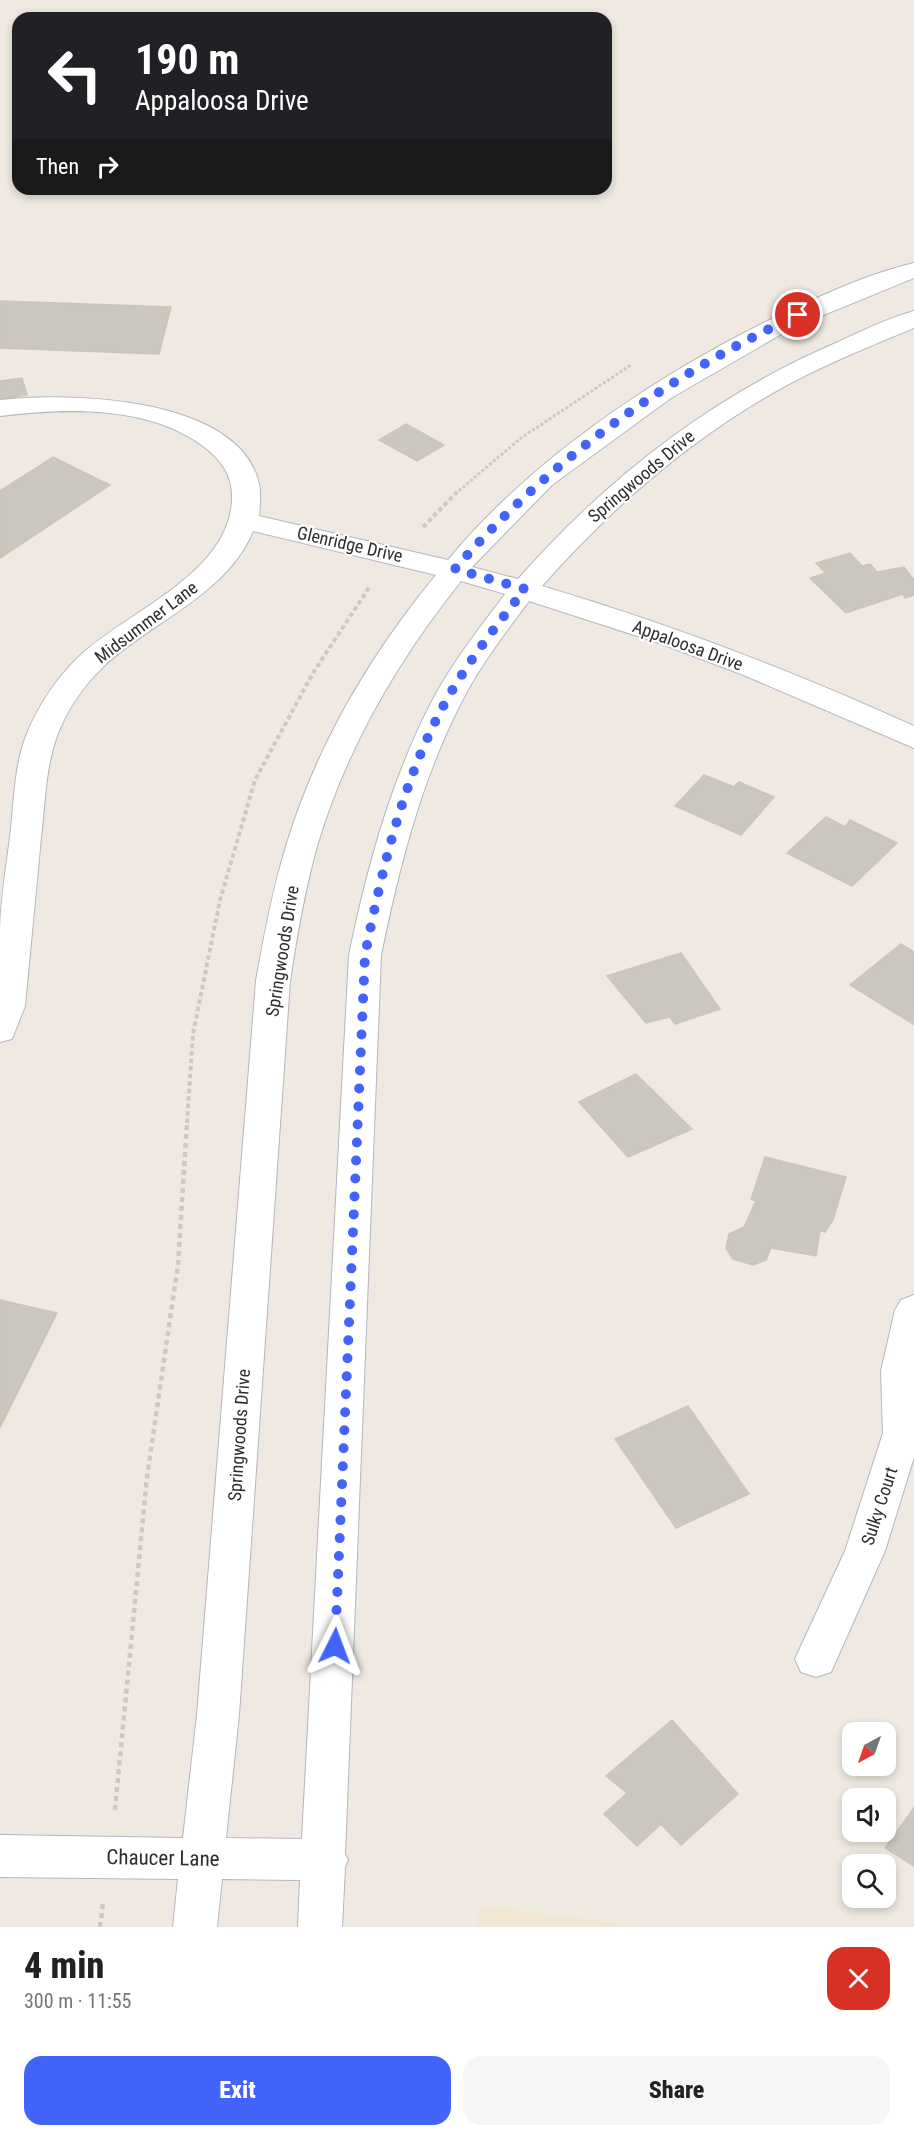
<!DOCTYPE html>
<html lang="en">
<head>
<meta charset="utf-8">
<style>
  body { margin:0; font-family:"Roboto Condensed",sans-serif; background:#f6f6f6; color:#222; height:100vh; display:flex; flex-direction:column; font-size:22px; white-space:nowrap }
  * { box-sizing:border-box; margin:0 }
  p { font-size:20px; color:#767676 }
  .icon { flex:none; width:33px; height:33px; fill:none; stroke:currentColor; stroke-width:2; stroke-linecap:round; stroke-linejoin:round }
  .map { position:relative; height:1927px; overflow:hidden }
  .drawer { display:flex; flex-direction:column; background:#fff; flex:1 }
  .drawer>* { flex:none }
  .top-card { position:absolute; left:12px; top:12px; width:600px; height:183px; border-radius:18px; box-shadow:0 3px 9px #0003; background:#202124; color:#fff; overflow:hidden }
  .needle { width:39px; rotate:220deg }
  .buttons { position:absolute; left:842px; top:1722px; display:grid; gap:12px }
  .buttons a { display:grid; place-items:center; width:54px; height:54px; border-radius:12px; background:#fff; box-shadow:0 3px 9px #0003; font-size:30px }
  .pin { position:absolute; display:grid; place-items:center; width:51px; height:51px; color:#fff; margin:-26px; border:3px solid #fff; border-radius:50%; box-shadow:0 2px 6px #0007 }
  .me { position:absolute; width:66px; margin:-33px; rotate:3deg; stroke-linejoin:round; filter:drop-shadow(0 0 4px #0008) }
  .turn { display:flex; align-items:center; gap:21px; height:126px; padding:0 24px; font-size:27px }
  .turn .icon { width:78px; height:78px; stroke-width:2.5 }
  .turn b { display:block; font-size:42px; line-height:51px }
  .then { display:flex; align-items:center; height:57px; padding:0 24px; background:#0003; gap:12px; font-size:22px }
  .round { display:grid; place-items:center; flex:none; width:63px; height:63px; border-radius:18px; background:#f6f6f6 }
  .overview { display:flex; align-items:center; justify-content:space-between; height:102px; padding:0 24px }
  h1 { font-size:36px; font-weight:800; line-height:45px }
  .primary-button { display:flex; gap:12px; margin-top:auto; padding:12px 24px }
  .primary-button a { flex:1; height:69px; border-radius:18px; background:#4264fb; color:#fff; font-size:24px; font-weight:800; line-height:69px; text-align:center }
  .primary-button a+a { background:#f6f6f6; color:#222 }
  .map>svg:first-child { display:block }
  .education { fill:#f0e6d1 }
  .building { fill:#cbc7bf; stroke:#cbc5ba; stroke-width:1.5 }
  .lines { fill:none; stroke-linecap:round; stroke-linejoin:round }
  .minor-casing { stroke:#b4b7c1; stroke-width:2 }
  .path-far2 { stroke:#c9c9c9; stroke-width:3; stroke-dasharray:3 2; stroke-linecap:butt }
  .path-far1 { stroke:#c9c9c9; stroke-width:4; stroke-dasharray:4.5 3; stroke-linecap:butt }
  .path { stroke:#c9c9c9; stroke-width:4.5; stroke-dasharray:5 4; stroke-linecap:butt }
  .minor { fill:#fff; fill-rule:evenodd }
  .route { stroke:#4264fb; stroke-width:10; stroke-dasharray:0 18 }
  .labels { text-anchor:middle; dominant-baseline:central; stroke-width:4.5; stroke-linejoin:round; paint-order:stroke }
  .street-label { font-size:18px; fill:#2e2e2e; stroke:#fff }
  .near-street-label { font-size:21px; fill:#2e2e2e; stroke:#fff }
</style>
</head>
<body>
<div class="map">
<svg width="914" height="1927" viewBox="0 0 914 1927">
  <rect width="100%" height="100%" fill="#efe9e1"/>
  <!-- education -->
  <path class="education" d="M 481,1906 L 651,1927 L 476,1927 Z"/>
  <!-- building -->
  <path class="building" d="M 0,301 L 171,307 L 159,354 L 0,348 Z
    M 22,378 L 27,395 L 0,399 L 0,381 Z
    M 406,424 L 444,445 L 417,461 L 379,440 Z
    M 53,457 L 110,485 L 0,558 L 0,491 Z
    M 850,553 L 862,566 L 870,564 L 877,572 L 904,567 L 914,580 L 914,595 L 905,598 L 903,594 L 846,613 L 810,578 L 826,573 L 816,563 Z
    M 704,775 L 734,787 L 739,782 L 774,797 L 741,835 L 675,806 Z
    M 826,817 L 845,827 L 850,820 L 897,843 L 852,886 L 787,853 Z
    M 901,944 L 914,952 L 913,1024 L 850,985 Z
    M 681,953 L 720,1009 L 675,1024 L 670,1017 L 646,1023 L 607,976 Z
    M 636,1074 L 692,1129 L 628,1157 L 579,1102 Z
    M 765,1157 L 846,1177 L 833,1220 L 825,1232 L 820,1230 L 816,1256 L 771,1248 L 766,1260 L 753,1265 L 733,1259 L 726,1248 L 729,1234 L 744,1227 L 756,1201 L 751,1199 Z
    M 0,1300 L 57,1313 L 0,1428 Z
    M 688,1406 L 749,1494 L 676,1528 L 615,1439 Z
    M 672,1720 L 738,1794 L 681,1845 L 661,1824 L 637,1846 L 604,1814 L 627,1793 L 606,1776 Z
    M 914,1808 L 914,1866 L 885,1848 Z"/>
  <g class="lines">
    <defs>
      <path id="minor" d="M 914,263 L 914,278 L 792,328 L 671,398 L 552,485 L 472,567 L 518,579 C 608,477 712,396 838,342 C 862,331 888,318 914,311 L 914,328 C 872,345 829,363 789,384 C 694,435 613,506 542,586 C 670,624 793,671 914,726 L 914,748 L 741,674 L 659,643 L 529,601 C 505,633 479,667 461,703 C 420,783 399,868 381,955 L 345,1854 L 348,1860 L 345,1867 L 342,1927 L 298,1927 L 300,1880 L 222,1879 L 217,1927 L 173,1927 L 178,1879 L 0,1877 L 0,1835 L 183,1838 L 197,1715 L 256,981 C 264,935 273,888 287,843 C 317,745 371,654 436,575 L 253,531 C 226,596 150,622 103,667 C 82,687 65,713 56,739 C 45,771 45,806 41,838 C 36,894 30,950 25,1006 L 12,1039 L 0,1042 C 0,1004 0,966 0,929 C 1,896 7,862 11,829 C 14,797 15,761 28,731 C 40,703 60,673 83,653 C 131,610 230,572 232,499 C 233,475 221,460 203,446 C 147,405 65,408 0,416 L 0,400 C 68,392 240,396 259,484 C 261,493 260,506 259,516 L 448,560 C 536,453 674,363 799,306 C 836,289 875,272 914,263 ZM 461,581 L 505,594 C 479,629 451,664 431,703 C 390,783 367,868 349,955 L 302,1839 L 226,1838 L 239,1715 L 290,981 C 297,935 305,888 318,843 C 347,747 398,660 461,581 Z
        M 914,1295 L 914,1457 L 885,1551 L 831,1672 L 816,1677 L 801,1672 L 795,1659 L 845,1551 L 883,1433 L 881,1371 L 895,1310 L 901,1300 Z"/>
    </defs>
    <!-- minor casing -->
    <use href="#minor" class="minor-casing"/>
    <!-- path-far2 -->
    <path class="path-far2" d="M 455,494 L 521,438 L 631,365"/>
    <!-- path-far1 -->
    <path class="path-far1" d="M 423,527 L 457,492
      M 187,1123 L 193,1034 L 220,900 L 255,780 L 313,673 L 370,586"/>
    <!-- path -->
    <path class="path" d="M 115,1810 L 147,1477 L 178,1264 L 187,1122
      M 100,1927 L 103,1904"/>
    <!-- minor -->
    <use href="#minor" class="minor"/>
  </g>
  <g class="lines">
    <!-- route -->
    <path class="route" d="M 335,1646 L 365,955 C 383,865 405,769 453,689 C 474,654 500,621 525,589 L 455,569 C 548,461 669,375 798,315"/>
  </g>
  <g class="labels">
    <!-- street labels -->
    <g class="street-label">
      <text transform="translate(641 476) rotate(-40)">Springwoods Drive</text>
      <text transform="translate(350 544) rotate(13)">Glenridge Drive</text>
      <text transform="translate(146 622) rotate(-37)">Midsummer Lane</text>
      <text transform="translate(688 645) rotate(20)">Appaloosa Drive</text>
      <text transform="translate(282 951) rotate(-81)">Springwoods Drive</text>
      <text transform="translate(239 1435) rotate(-86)">Springwoods Drive</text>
      <text transform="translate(879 1506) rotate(-72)">Sulky Court</text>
    </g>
    <!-- near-street labels -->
    <g class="near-street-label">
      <text transform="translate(163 1858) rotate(1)">Chaucer Lane</text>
    </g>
  </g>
</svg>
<div class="buttons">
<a><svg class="needle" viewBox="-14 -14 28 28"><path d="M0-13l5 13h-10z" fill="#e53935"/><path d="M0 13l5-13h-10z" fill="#767676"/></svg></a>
<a><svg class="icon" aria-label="sound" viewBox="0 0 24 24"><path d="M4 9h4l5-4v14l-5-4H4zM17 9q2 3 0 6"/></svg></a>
<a><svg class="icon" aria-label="search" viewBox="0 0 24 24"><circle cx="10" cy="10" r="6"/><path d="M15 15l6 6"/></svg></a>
</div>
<div class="pin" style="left:798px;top:315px;background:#d93025"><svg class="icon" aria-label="arrive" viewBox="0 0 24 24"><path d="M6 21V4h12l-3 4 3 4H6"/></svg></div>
<svg class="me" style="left:335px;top:1646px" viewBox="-20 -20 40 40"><path d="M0-17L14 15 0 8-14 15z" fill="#4264fb" stroke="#fff" stroke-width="4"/></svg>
<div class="top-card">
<div class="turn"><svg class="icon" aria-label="left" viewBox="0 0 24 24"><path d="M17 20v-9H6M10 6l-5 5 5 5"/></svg><div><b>190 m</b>Appaloosa Drive</div></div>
<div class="then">Then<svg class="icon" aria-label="right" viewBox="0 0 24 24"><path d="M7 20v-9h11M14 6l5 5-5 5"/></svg></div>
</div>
</div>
<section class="drawer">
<div class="overview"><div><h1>4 min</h1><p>300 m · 11:55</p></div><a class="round" style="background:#d93025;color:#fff"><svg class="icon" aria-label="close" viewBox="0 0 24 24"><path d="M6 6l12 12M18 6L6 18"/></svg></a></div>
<div class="primary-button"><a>Exit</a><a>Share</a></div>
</section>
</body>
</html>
